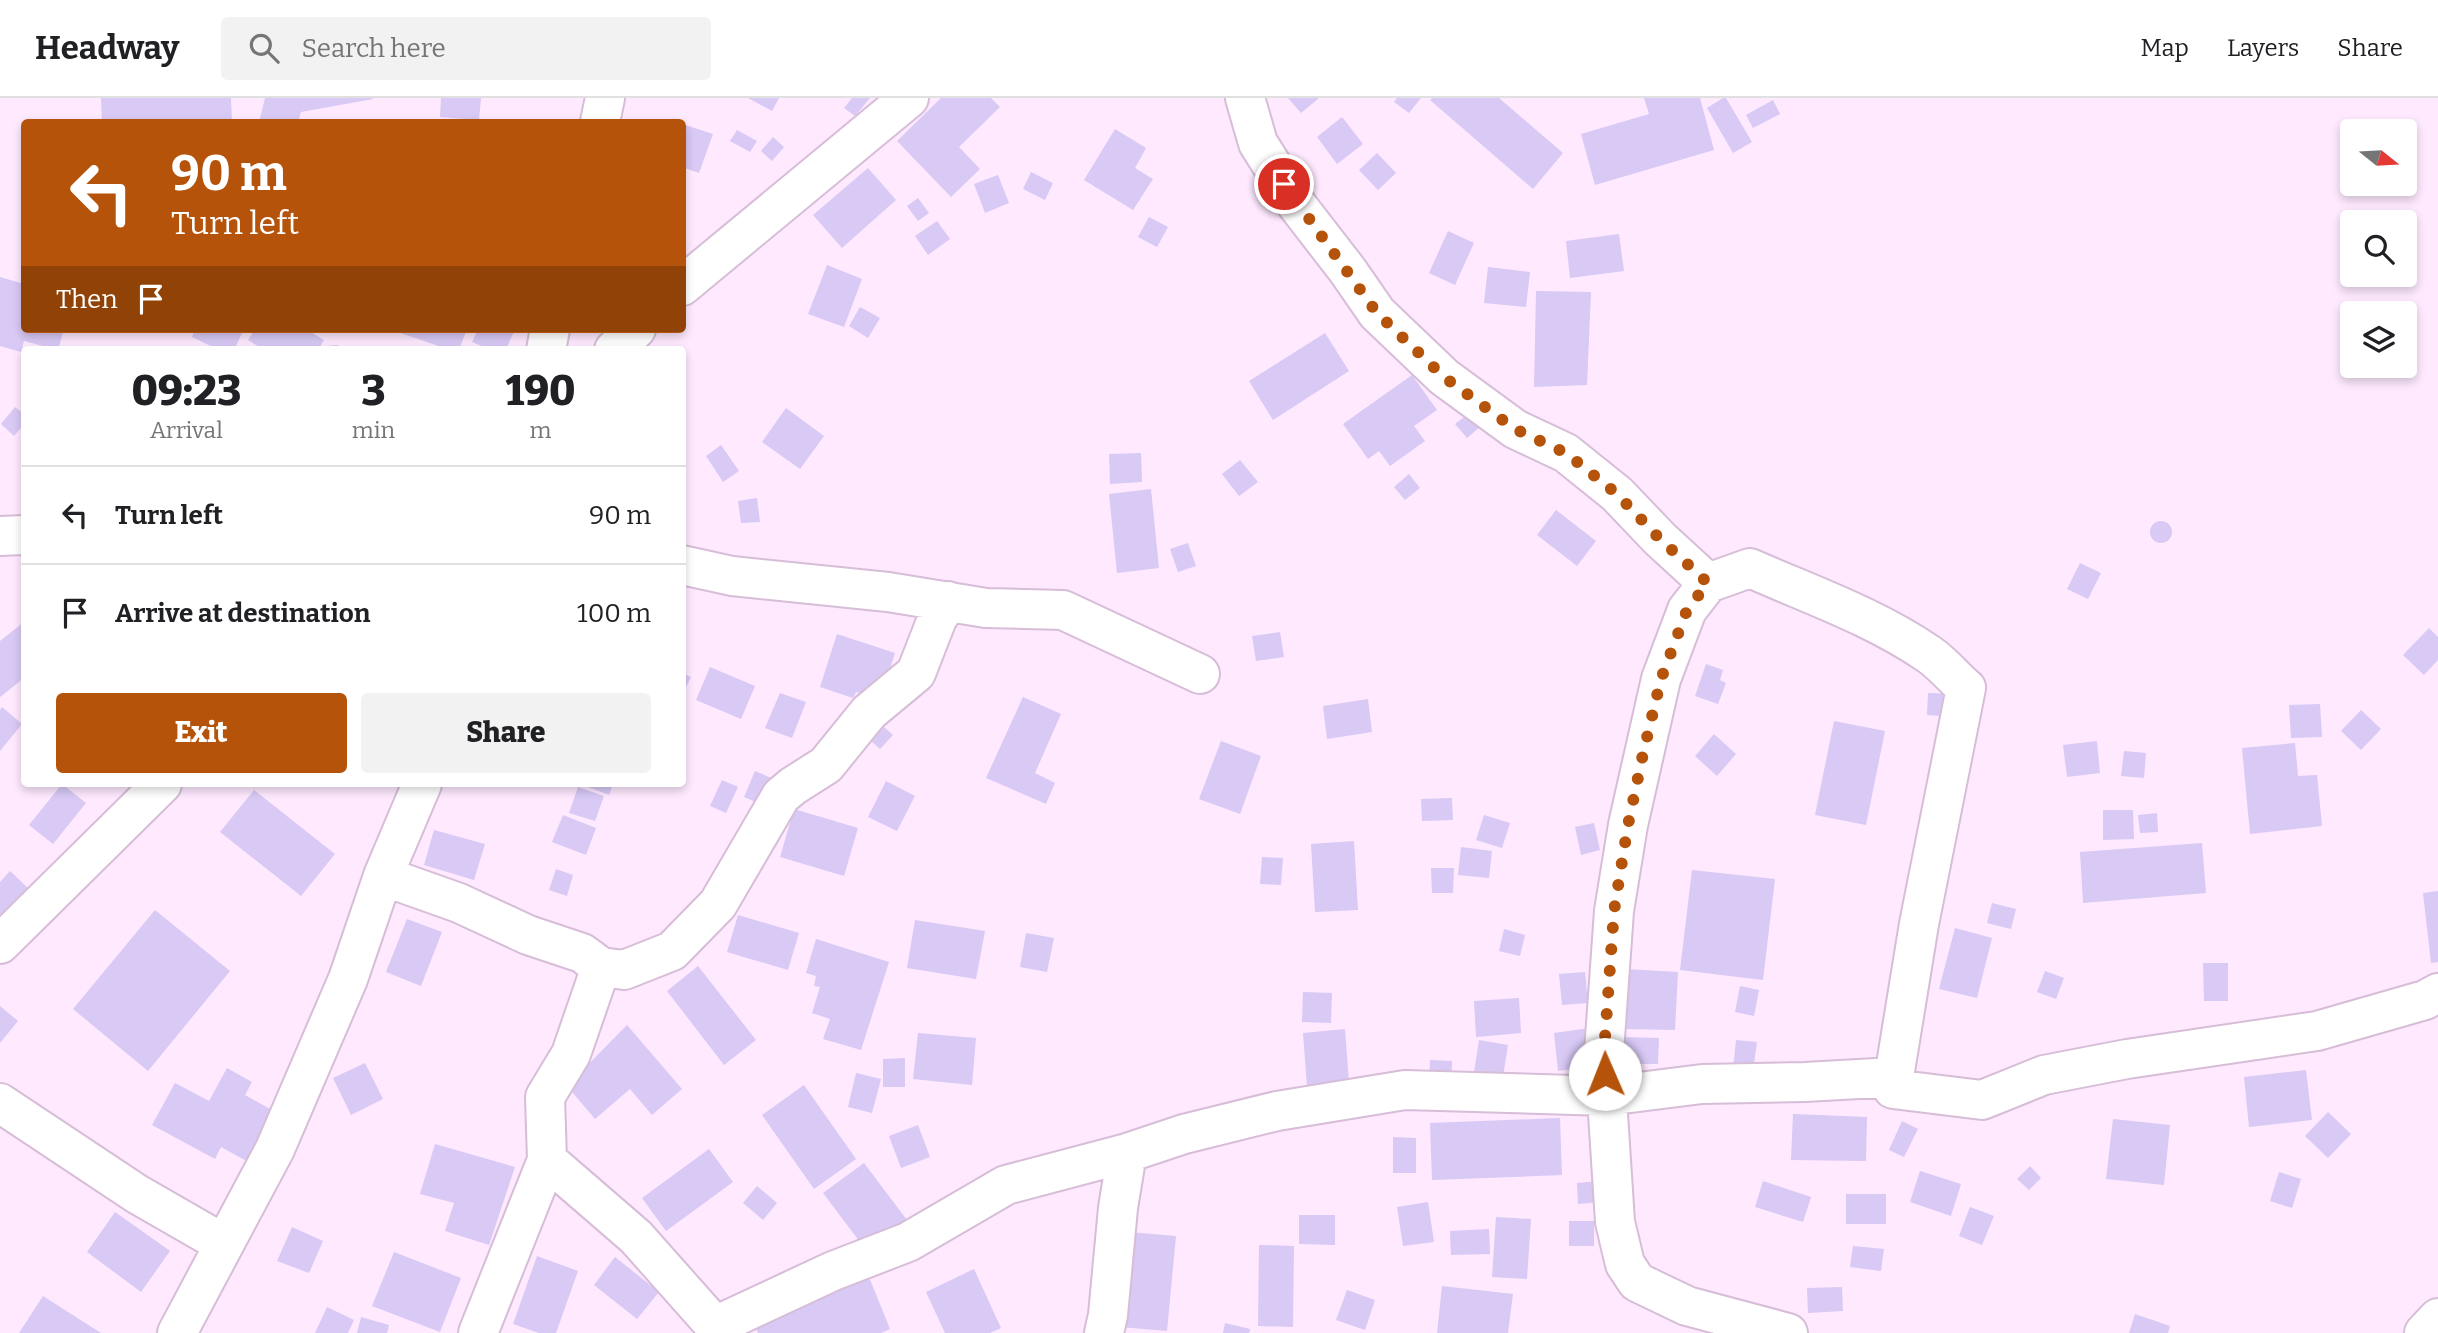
<!DOCTYPE html>
<html lang="en">
<head>
<meta charset="utf-8">
<style>
  body { margin:0; font-family:Bitter,serif; background:#f2f2f2; color:#202124; height:100vh; display:flex; flex-direction:column; font-size:26px; white-space:nowrap }
  * { box-sizing:border-box; margin:0 }
  p { font-size:23px; color:#757577 }
  .icon { flex:none; width:38px; height:38px; fill:none; stroke:currentColor; stroke-width:2; stroke-linecap:round; stroke-linejoin:round }
  .map { position:relative; flex:1; overflow:hidden }
  .side { position:absolute; left:21px; top:248px; width:665px; height:441px; display:flex; flex-direction:column; background:#fff; border-radius:7px; box-shadow:0 4px 10px #0003 }
  .side>* { flex:none }
  .top-card { position:absolute; left:21px; top:21px; width:665px; height:214px; border-radius:7px; box-shadow:0 4px 10px #0003; background:#b45309; color:#fff; overflow:hidden }
  .needle { width:46px; rotate:108deg }
  .tools { position:absolute; left:2340px; top:21px; display:grid; gap:14px }
  .tools a { display:grid; place-items:center; width:77px; height:77px; border-radius:7px; background:#fff; box-shadow:0 4px 10px #0003; font-size:35px }
  .pin { position:absolute; display:grid; place-items:center; width:60px; height:60px; color:#fff; margin:-30px; border:4px solid #fff; border-radius:50%; box-shadow:0 2px 7px #0007 }
  .me { position:absolute; width:77px; margin:-38px; rotate:359deg; stroke-linejoin:round; filter:drop-shadow(0 0 5px #0008) }
  .turn { display:flex; align-items:center; gap:24px; height:147px; padding:0 35px; font-size:32px }
  .turn .icon { width:91px; height:91px; stroke-width:2.5 }
  .turn b { display:block; font-size:49px; line-height:60px }
  .then { display:flex; align-items:center; height:66px; padding:0 35px; background:#0003; gap:14px; font-size:26px }
  .eta { display:flex; justify-content:space-evenly; align-items:center; height:119px; text-align:center }
  .eta b { font-size:42px; font-weight:800; line-height:49px }
  .primary-button { display:flex; gap:14px; margin-top:auto; padding:14px 35px }
  .primary-button a { flex:1; height:80px; border-radius:7px; background:#b45309; color:#fff; font-size:28px; font-weight:800; line-height:80px; text-align:center }
  .primary-button a+a { background:#f2f2f2; color:#202124 }
  ul { padding:0; list-style:none }
  li { display:flex; align-items:center; gap:21px; height:98px; padding:0 35px; border-top:2px solid #e0e0e0 }
  li div { flex:1 }
  li b { display:block; font-size:26px }
  li em { font-style:normal }
  header { display:flex; align-items:center; gap:42px; box-sizing:border-box; height:98px; padding:0 35px; background:#fff; border-bottom:2px solid #e0e0e0 }
  header strong { font-size:33px }
  nav { display:flex; gap:38px; margin-inline-start:auto; font-size:24px }
  .search { width:490px; height:63px; background:#f2f2f2; display:flex; align-items:center; gap:18px; box-sizing:border-box; padding:0 24px; border-radius:7px; color:#757577; font-size:26px }
  .map>svg:first-child { display:block }
  .building { fill:#d8c9f5 }
  .lines { fill:none; stroke-linecap:round; stroke-linejoin:round }
  .street-casing { stroke:#d7bdd7; stroke-width:42 }
  .street { stroke:#fff; stroke-width:38 }
  .route { stroke:#b45309; stroke-width:12; stroke-dasharray:0 21.6 }
</style>
</head>
<body>
<header>
<strong>Headway</strong>
<div class="search"><svg class="icon" aria-label="search" viewBox="0 0 24 24"><circle cx="10" cy="10" r="6"/><path d="M15 15l6 6"/></svg>Search here</div>
<nav><a>Map</a><a>Layers</a><a>Share</a></nav>
</header>
<div class="map">
<svg width="2438" height="1235" viewBox="0 0 2438 1235">
  <rect width="100%" height="100%" fill="#fee9ff"/>
  <!-- building -->
  <path class="building" d="M 101,0 L 231,0 L 232,24 L 102,24 Z
    M 265,0 L 373,0 L 373,1 L 301,14 L 298,24 L 259,24 Z
    M 441,0 L 481,0 L 479,22 L 440,19 Z
    M 748,0 L 779,0 L 772,13 Z
    M 852,0 L 870,0 L 855,18 L 844,10 Z
    M 941,0 L 991,0 L 1000,9 L 959,49 L 980,71 L 951,99 L 897,43 Z
    M 1288,0 L 1319,0 L 1301,15 Z
    M 1397,0 L 1421,0 L 1409,15 L 1394,4 Z
    M 1432,0 L 1499,0 L 1563,55 L 1533,91 L 1430,2 Z
    M 1644,0 L 1700,0 L 1714,52 L 1595,87 L 1581,36 L 1649,16 Z
    M 1723,0 L 1726,0 L 1752,44 L 1733,55 L 1707,10 Z
    M 1773,2 L 1780,16 L 1753,30 L 1746,17 Z
    M 1342,19 L 1363,46 L 1337,66 L 1317,39 Z
    M 682,26 L 713,36 L 699,75 L 682,69 Z
    M 1115,31 L 1146,50 L 1135,70 L 1153,81 L 1133,112 L 1084,82 Z
    M 737,32 L 757,43 L 750,54 L 730,43 Z
    M 773,39 L 784,49 L 772,63 L 761,53 Z
    M 1377,55 L 1396,75 L 1378,92 L 1359,72 Z
    M 868,70 L 896,102 L 842,150 L 813,117 Z
    M 1031,74 L 1053,85 L 1045,102 L 1023,91 Z
    M 998,77 L 1009,105 L 985,115 L 974,86 Z
    M 918,100 L 929,115 L 918,123 L 907,108 Z
    M 1149,119 L 1168,129 L 1157,149 L 1138,139 Z
    M 937,123 L 950,141 L 928,157 L 915,138 Z
    M 1448,133 L 1474,145 L 1455,187 L 1429,175 Z
    M 1619,136 L 1624,173 L 1570,180 L 1566,143 Z
    M 827,167 L 862,181 L 844,229 L 808,216 Z
    M 1488,169 L 1530,174 L 1526,209 L 1484,205 Z
    M 0,179 L 24,186 L 24,231 L 64,231 L 58,252 L 24,243 L 21,254 L 0,248 Z
    M 1536,193 L 1591,194 L 1587,287 L 1534,289 Z
    M 860,209 L 880,220 L 868,240 L 849,228 Z
    M 195,231 L 244,231 L 234,252 L 219,252 L 192,239 Z
    M 255,231 L 306,231 L 324,242 L 318,252 L 264,252 L 248,242 Z
    M 389,231 L 467,231 L 459,252 L 450,252 Z
    M 478,231 L 515,231 L 506,252 L 491,252 L 472,244 Z
    M 1325,235 L 1349,273 L 1273,322 L 1249,283 Z
    M 337,247 L 347,252 L 323,252 L 327,248 Z
    M 1412,277 L 1437,312 L 1414,328 L 1425,343 L 1390,368 L 1379,353 L 1368,361 L 1343,326 Z
    M 15,309 L 24,316 L 24,326 L 14,338 L 1,326 Z
    M 786,310 L 824,338 L 800,371 L 762,344 Z
    M 1469,315 L 1481,328 L 1467,340 L 1455,326 Z
    M 721,347 L 739,373 L 723,384 L 706,358 Z
    M 1141,355 L 1142,384 L 1110,386 L 1109,356 Z
    M 1240,362 L 1258,384 L 1239,398 L 1222,376 Z
    M 1409,376 L 1420,390 L 1405,402 L 1394,389 Z
    M 1151,391 L 1159,470 L 1117,475 L 1109,396 Z
    M 757,400 L 760,424 L 741,425 L 738,403 Z
    M 1556,412 L 1596,443 L 1577,468 L 1537,437 Z
    M2150 434a11 11 0 1 1 22 0a11 11 0 1 1-22 0Z
    M 1188,445 L 1196,468 L 1178,474 L 1170,451 Z
    M 2080,465 L 2101,475 L 2088,501 L 2067,491 Z
    M 24,524 L 24,580 L 0,599 L 0,543 Z
    M 2429,530 L 2438,539 L 2438,562 L 2424,577 L 2403,557 Z
    M 1280,534 L 1284,559 L 1256,563 L 1252,538 Z
    M 837,536 L 895,555 L 880,601 L 856,594 L 853,600 L 820,589 Z
    M 1706,566 L 1723,572 L 1720,582 L 1726,585 L 1718,606 L 1695,598 Z
    M 710,569 L 755,588 L 741,621 L 696,602 Z
    M 682,575 L 691,579 L 682,597 Z
    M 780,595 L 806,604 L 792,640 L 765,630 Z
    M 1928,595 L 1956,596 L 1954,619 L 1927,617 Z
    M 1023,599 L 1061,616 L 1035,675 L 1055,685 L 1046,706 L 986,680 Z
    M 1368,601 L 1372,634 L 1327,641 L 1323,608 Z
    M 2320,606 L 2322,639 L 2291,640 L 2289,607 Z
    M 2,609 L 22,626 L 0,653 L 0,612 Z
    M 2361,612 L 2381,631 L 2361,652 L 2341,633 Z
    M 875,621 L 893,637 L 880,651 L 862,635 Z
    M 1834,623 L 1885,633 L 1866,727 L 1815,717 Z
    M 1714,636 L 1736,656 L 1717,678 L 1695,658 Z
    M 1221,643 L 1261,658 L 1240,716 L 1199,701 Z
    M 2097,643 L 2100,675 L 2067,679 L 2063,647 Z
    M 2295,645 L 2298,678 L 2317,677 L 2322,728 L 2250,736 L 2242,650 Z
    M 2124,653 L 2146,655 L 2144,680 L 2121,678 Z
    M 755,673 L 781,684 L 770,710 L 744,699 Z
    M 722,682 L 738,689 L 726,715 L 710,708 Z
    M 886,683 L 915,698 L 897,733 L 868,719 Z
    M 62,686 L 86,705 L 53,746 L 29,727 Z
    M 580,686 L 613,686 L 609,697 Z
    M 578,689 L 604,698 L 595,723 L 569,715 Z
    M 254,692 L 335,756 L 301,798 L 220,734 Z
    M 1452,700 L 1453,722 L 1422,723 L 1421,701 Z
    M 794,711 L 858,730 L 844,778 L 780,759 Z
    M 2103,712 L 2133,712 L 2134,741 L 2103,742 Z
    M 2157,715 L 2158,734 L 2140,735 L 2138,717 Z
    M 563,717 L 596,730 L 586,757 L 552,744 Z
    M 1484,717 L 1510,725 L 1502,750 L 1476,742 Z
    M 1594,725 L 1600,752 L 1581,757 L 1575,729 Z
    M 434,732 L 485,746 L 474,782 L 424,767 Z
    M 1354,743 L 1358,812 L 1315,814 L 1311,746 Z
    M 2202,745 L 2206,795 L 2083,805 L 2080,754 Z
    M 1461,749 L 1492,753 L 1489,780 L 1458,777 Z
    M 1262,759 L 1283,760 L 1281,787 L 1260,786 Z
    M 1431,770 L 1454,770 L 1453,795 L 1432,795 Z
    M 556,771 L 573,777 L 567,798 L 549,792 Z
    M 1692,772 L 1775,781 L 1763,882 L 1680,872 Z
    M 10,773 L 29,791 L 0,822 L 0,784 Z
    M 2438,793 L 2438,864 L 2431,865 L 2423,795 Z
    M 1992,805 L 2016,811 L 2011,831 L 1987,825 Z
    M 155,812 L 230,873 L 148,973 L 73,911 Z
    M 738,817 L 799,835 L 788,872 L 727,854 Z
    M 407,821 L 442,834 L 421,888 L 386,874 Z
    M 915,822 L 985,833 L 976,881 L 907,870 Z
    M 1955,830 L 1992,840 L 1977,900 L 1939,891 Z
    M 1504,831 L 1525,837 L 1520,858 L 1499,853 Z
    M 1026,835 L 1054,840 L 1047,874 L 1020,869 Z
    M 816,841 L 889,864 L 861,952 L 823,941 L 830,921 L 812,915 L 820,889 L 814,888 L 816,878 L 806,875 Z
    M 2203,865 L 2228,865 L 2228,903 L 2204,903 Z
    M 698,868 L 756,942 L 724,967 L 667,893 Z
    M 1626,871 L 1678,874 L 1675,932 L 1623,931 Z
    M 2045,873 L 2064,880 L 2056,901 L 2037,894 Z
    M 1585,874 L 1588,905 L 1562,907 L 1559,876 Z
    M 1740,888 L 1759,892 L 1754,918 L 1735,914 Z
    M 1303,894 L 1332,895 L 1331,925 L 1302,924 Z
    M 1519,900 L 1521,935 L 1476,939 L 1474,903 Z
    M 0,908 L 18,923 L 0,945 Z
    M 627,927 L 682,991 L 652,1017 L 630,991 L 595,1021 L 567,988 Z
    M 1590,930 L 1594,968 L 1558,973 L 1554,935 Z
    M 1345,931 L 1350,998 L 1308,1002 L 1303,935 Z
    M 918,935 L 976,940 L 972,987 L 913,981 Z
    M 1623,939 L 1659,940 L 1658,966 L 1623,966 Z
    M 1479,942 L 1508,947 L 1502,985 L 1473,981 Z
    M 1736,942 L 1757,944 L 1753,974 L 1733,972 Z
    M 905,960 L 905,989 L 883,989 L 883,961 Z
    M 1430,962 L 1452,963 L 1451,988 L 1429,988 Z
    M 365,965 L 383,1001 L 351,1017 L 333,980 Z
    M 227,970 L 252,984 L 245,997 L 279,1016 L 252,1066 L 221,1049 L 215,1061 L 152,1027 L 175,985 L 209,1003 Z
    M 2306,972 L 2312,1022 L 2249,1029 L 2244,979 Z
    M 856,975 L 881,981 L 872,1015 L 848,1009 Z
    M 804,987 L 856,1061 L 814,1091 L 762,1017 Z
    M 2328,1014 L 2351,1036 L 2328,1060 L 2305,1038 Z
    M 1793,1016 L 1867,1019 L 1866,1063 L 1791,1062 Z
    M 1560,1020 L 1562,1077 L 1432,1082 L 1430,1025 Z
    M 2113,1021 L 2170,1027 L 2164,1087 L 2106,1081 Z
    M 1902,1023 L 1918,1031 L 1904,1059 L 1889,1052 Z
    M 918,1027 L 930,1059 L 901,1070 L 889,1038 Z
    M 1393,1039 L 1416,1040 L 1416,1075 L 1393,1075 Z
    M 435,1046 L 515,1069 L 489,1147 L 445,1133 L 454,1105 L 420,1096 Z
    M 709,1051 L 733,1084 L 666,1133 L 642,1100 Z
    M 864,1065 L 907,1122 L 866,1152 L 823,1095 Z
    M 2030,1068 L 2041,1080 L 2029,1092 L 2017,1081 Z
    M 1920,1073 L 1961,1086 L 1951,1118 L 1910,1104 Z
    M 2279,1074 L 2301,1081 L 2292,1110 L 2270,1103 Z
    M 1600,1083 L 1601,1104 L 1578,1106 L 1577,1085 Z
    M 1763,1083 L 1811,1099 L 1803,1124 L 1755,1109 Z
    M 757,1088 L 777,1105 L 763,1122 L 743,1105 Z
    M 1846,1096 L 1886,1096 L 1886,1126 L 1846,1126 Z
    M 1428,1104 L 1434,1144 L 1403,1148 L 1397,1109 Z
    M 1970,1109 L 1994,1118 L 1982,1147 L 1959,1138 Z
    M 115,1114 L 170,1153 L 141,1194 L 87,1154 Z
    M 1299,1117 L 1335,1117 L 1335,1147 L 1299,1146 Z
    M 1496,1119 L 1531,1121 L 1527,1181 L 1492,1179 Z
    M 1569,1123 L 1594,1123 L 1594,1148 L 1569,1148 Z
    M 292,1129 L 323,1143 L 309,1175 L 277,1163 Z
    M 1489,1131 L 1490,1156 L 1451,1157 L 1450,1133 Z
    M 1129,1134 L 1176,1138 L 1167,1233 L 1120,1229 Z
    M 1259,1147 L 1294,1148 L 1293,1229 L 1258,1228 Z
    M 1853,1148 L 1884,1151 L 1881,1173 L 1850,1169 Z
    M 394,1154 L 461,1180 L 440,1234 L 372,1208 Z
    M 537,1158 L 578,1173 L 556,1235 L 539,1235 L 513,1226 Z
    M 615,1159 L 659,1194 L 637,1221 L 594,1187 Z
    M 974,1171 L 1001,1230 L 990,1235 L 945,1235 L 926,1194 Z
    M 869,1179 L 890,1231 L 881,1235 L 758,1235 L 754,1226 Z
    M 1442,1188 L 1513,1196 L 1508,1235 L 1437,1235 Z
    M 1842,1189 L 1843,1213 L 1808,1215 L 1807,1190 Z
    M 1347,1192 L 1375,1202 L 1365,1232 L 1336,1222 Z
    M 43,1198 L 101,1235 L 19,1235 Z
    M 327,1209 L 354,1222 L 348,1235 L 315,1235 Z
    M 2135,1216 L 2170,1228 L 2168,1235 L 2129,1235 Z
    M 361,1219 L 389,1227 L 387,1235 L 357,1235 Z
    M 1225,1225 L 1250,1231 L 1249,1235 L 1223,1235 Z"/>
  <g class="lines">
    <defs>
      <path id="street" d="M 1245,0 L 1258,45 L 1297,107 L 1348,173 L 1377,215 L 1444,279 L 1515,331 L 1566,355 L 1617,396 L 1660,441 L 1708,485 L 1687,512 L 1661,581 L 1628,727 L 1614,813 L 1604,954 L 1615,1124 L 1625,1166 L 1637,1184 L 1687,1208 L 1788,1235
        M 600,24 L 605,0
        M 682,188 L 909,0
        M 546,252 L 550,231
        M 614,252 L 636,231
        M 0,438 L 24,437
        M 682,467 L 732,478 L 888,494 L 986,510 L 1063,512 L 1200,576
        M 1708,485 L 1750,470 C 1811,497 1875,519 1930,557 C 1943,566 1954,580 1966,590 L 1919,826 L 1894,979
        M 383,778 L 459,805 L 528,837 L 582,855 L 601,869 L 571,956 L 545,999 L 547,1062 L 636,1139 L 715,1228 L 833,1173 L 908,1144 L 1006,1087 L 1127,1055 L 1184,1036 L 1277,1013 L 1405,992 L 1607,998 L 1702,986 L 1805,984 L 1894,979 L 1893,991 L 1982,1002 L 2044,977 L 2127,961 L 2317,933 L 2425,902 L 2438,895
        M 0,846 L 162,686
        M 601,869 L 624,872 L 672,853 L 718,806 L 781,698 L 793,688 L 826,667 L 869,614 L 916,575 L 937,521 L 948,503
        M 0,1005 L 137,1096 L 224,1146
        M 177,1235 L 275,1051 L 348,881 L 383,778 L 422,686
        M 478,1235 L 547,1062
        M 1104,1235 L 1108,1217 L 1118,1110 L 1127,1055
        M 2424,1235 L 2438,1220"/>
    </defs>
    <!-- street casing -->
    <use href="#street" class="street-casing"/>
    <!-- street -->
    <use href="#street" class="street"/>
  </g>
  <g class="lines">
    <!-- route -->
    <path class="route" d="M 1284,86 L 1377,215 L 1444,279 L 1515,331 L 1566,355 L 1617,396 L 1660,441 L 1708,485 L 1687,512 L 1661,581 L 1643,656 L 1628,727 L 1614,813 L 1604,954 L 1605,976"/>
  </g>
</svg>
<div class="tools">
<a><svg class="needle" viewBox="-14 -14 28 28"><path d="M0-13l5 13h-10z" fill="#e53935"/><path d="M0 13l5-13h-10z" fill="#757577"/></svg></a>
<a><svg class="icon" aria-label="search" viewBox="0 0 24 24"><circle cx="10" cy="10" r="6"/><path d="M15 15l6 6"/></svg></a>
<a><svg class="icon" aria-label="layers" viewBox="0 0 24 24"><path d="M12 4l9 5-9 5-9-5zM3 14l9 5 9-5"/></svg></a>
</div>
<div class="pin" style="left:1284px;top:86px;background:#d93025"><svg class="icon" aria-label="arrive" viewBox="0 0 24 24"><path d="M6 21V4h12l-3 4 3 4H6"/></svg></div>
<svg class="me" style="left:1605px;top:976px" viewBox="-20 -20 40 40"><circle r="19" fill="#fff"/><path d="M0-13L10 11 0 6-10 11z" fill="#b45309"/></svg>
<div class="top-card">
<div class="turn"><svg class="icon" aria-label="left" viewBox="0 0 24 24"><path d="M17 20v-9H6M10 6l-5 5 5 5"/></svg><div><b>90 m</b>Turn left</div></div>
<div class="then">Then<svg class="icon" aria-label="arrive" viewBox="0 0 24 24"><path d="M6 21V4h12l-3 4 3 4H6"/></svg></div>
</div>
<section class="side">
<div class="eta">
<div><b>09:23</b><p>Arrival</p></div>
<div><b>3</b><p>min</p></div>
<div><b>190</b><p>m</p></div>
</div>
<ul>
<li><svg class="icon" aria-label="left" viewBox="0 0 24 24"><path d="M17 20v-9H6M10 6l-5 5 5 5"/></svg><div><b>Turn left</b></div><em>90 m</em></li>
<li><svg class="icon" aria-label="arrive" viewBox="0 0 24 24"><path d="M6 21V4h12l-3 4 3 4H6"/></svg><div><b>Arrive at destination</b></div><em>100 m</em></li>
</ul>
<div class="primary-button"><a>Exit</a><a>Share</a></div>
</section>
</div>
</body>
</html>
